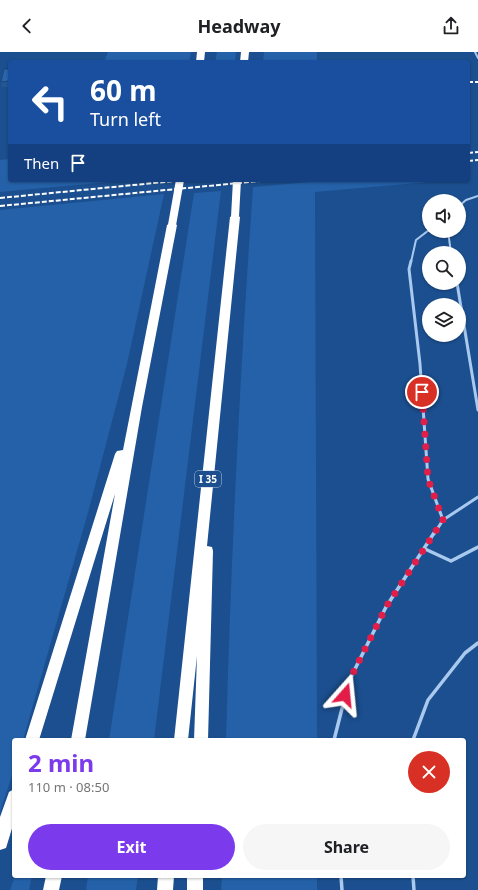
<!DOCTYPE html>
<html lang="en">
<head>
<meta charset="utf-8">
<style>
  body { margin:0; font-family:"Noto Sans",sans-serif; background:#f6f6f6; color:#202124; height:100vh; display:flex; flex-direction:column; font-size:15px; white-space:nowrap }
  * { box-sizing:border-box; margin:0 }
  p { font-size:13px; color:#757577 }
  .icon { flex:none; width:22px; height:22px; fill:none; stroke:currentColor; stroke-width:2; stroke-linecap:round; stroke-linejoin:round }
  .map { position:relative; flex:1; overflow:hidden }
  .side { position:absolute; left:12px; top:686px; width:454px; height:140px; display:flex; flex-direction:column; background:#fff; border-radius:4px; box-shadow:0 1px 3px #0004 }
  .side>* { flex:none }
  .hud { position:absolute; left:8px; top:8px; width:462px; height:122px; border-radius:4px; box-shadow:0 1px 3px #0004; background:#1a4fa0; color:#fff; overflow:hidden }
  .tools { position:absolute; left:422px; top:142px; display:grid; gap:8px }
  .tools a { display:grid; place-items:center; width:44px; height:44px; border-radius:50%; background:#fff; box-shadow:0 1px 3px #0004; font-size:20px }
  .pin { position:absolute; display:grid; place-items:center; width:34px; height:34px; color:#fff; margin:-17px; border:2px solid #fff; border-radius:50%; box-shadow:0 1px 4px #0007 }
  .me { position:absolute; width:44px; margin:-22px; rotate:18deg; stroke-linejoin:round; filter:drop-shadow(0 0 3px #0008) }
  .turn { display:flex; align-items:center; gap:14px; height:84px; padding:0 16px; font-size:18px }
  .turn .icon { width:52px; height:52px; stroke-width:2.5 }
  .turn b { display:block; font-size:28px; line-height:34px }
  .then { display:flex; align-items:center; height:38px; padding:0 16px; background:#0003; gap:8px; font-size:15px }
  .round { display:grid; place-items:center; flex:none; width:42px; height:42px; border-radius:21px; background:#f6f6f6 }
  .overview { display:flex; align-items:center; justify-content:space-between; height:68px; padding:0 16px }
  h1 { font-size:24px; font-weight:700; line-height:30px; color:#7c3aed }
  .cta { display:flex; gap:8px; margin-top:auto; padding:8px 16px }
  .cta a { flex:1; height:46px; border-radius:24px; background:#7c3aed; color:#fff; font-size:16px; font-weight:700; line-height:46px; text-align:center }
  .cta a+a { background:#f6f6f6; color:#202124 }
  header { display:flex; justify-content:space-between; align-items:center; height:52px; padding:0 16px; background:#fff; font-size:18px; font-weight:700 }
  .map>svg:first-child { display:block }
  .green { fill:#2461a8 }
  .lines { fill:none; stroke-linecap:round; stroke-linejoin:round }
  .lane-far2 { stroke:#a9c9ee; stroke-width:2 }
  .lane-far1 { stroke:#a9c9ee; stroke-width:3 }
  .lane { stroke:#a9c9ee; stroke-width:3.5 }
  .highway { fill:#fff; fill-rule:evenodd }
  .rail { stroke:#fff; stroke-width:2; stroke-dasharray:5 2; stroke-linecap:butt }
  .highway-bridge { stroke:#fff; stroke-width:8 }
  .wall { fill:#245895 }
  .building { fill:#2a66ad; stroke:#1d4779 }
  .route { stroke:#e11d48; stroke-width:7; stroke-dasharray:0 12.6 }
  .labels { text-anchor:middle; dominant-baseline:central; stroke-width:4; stroke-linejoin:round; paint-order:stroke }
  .shield { fill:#1b4f8f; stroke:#bbcadd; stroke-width:1 }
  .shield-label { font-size:10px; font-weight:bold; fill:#fff }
</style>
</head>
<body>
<header><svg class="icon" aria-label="back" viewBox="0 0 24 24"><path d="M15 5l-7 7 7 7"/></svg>Headway<svg class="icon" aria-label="share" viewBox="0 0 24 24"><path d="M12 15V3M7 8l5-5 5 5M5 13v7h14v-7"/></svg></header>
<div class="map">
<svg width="478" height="838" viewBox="0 0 478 838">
  <rect width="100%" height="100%" fill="#1b4f8f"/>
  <!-- green -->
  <path class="green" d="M 108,0 L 191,0 L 189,10 L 104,10 Z
    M 217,0 L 236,0 L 235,10 L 215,10 Z
    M 264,0 L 317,0 L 317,10 L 263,10 Z
    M 10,107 L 10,128 L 131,128 L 0,140 L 0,108 Z
    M 331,128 L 451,128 L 315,140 L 317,688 L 226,688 C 231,504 240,319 253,135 Z
    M 221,139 L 154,688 L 109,688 L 194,141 Z
    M 164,142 L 127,312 L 89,457 L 23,688 L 14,688 L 14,717 L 0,760 L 0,158 Z
    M 15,824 L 32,824 L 29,838 L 10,838 Z
    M 88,824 L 138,824 L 136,838 L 86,838 Z
    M 222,824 L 317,824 L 317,838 L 221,838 Z"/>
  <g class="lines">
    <!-- lane-far2 -->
    <path class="lane-far2" d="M 475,0 L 478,6
      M 459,154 L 466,148 L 478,144
      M 448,179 L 451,201
      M 411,210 L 416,188 L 429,178"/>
    <!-- lane-far1 -->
    <path class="lane-far1" d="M 411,209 L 409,217 L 420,312 L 428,427 L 443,468
      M 457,231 L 478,358
      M 434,482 L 443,468 L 478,445"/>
    <!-- lane -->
    <path class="lane" d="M 425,497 L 451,509 L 478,495
      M 334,688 L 349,629 L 386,555 L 434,481
      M 413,688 L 428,648 L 465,601 L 478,591
      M 341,824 L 342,838
      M 413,824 L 414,838"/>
    <!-- highway -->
    <path class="highway" d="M 197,0 L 205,0 L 204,10 L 196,10 Z
      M 241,0 L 249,0 L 248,10 L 240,10 Z
      M 235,162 L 240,165 L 207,494 L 212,495 L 213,499 L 208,688 L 194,688 L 197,604 L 188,688 L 174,688 L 230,165 Z
      M 172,170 L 177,173 L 142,355 L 85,688 L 71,688 L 115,442 L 39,688 L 25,688 L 115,402 L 117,399 L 123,398 L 167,173 Z
      M 14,737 L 14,770 L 6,796 L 0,798 L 0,765 L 9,740 Z
      M 46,824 L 62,824 L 59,838 L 43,838 Z
      M 158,824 L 174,824 L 173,838 L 157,838 Z
      M 187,824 L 203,824 L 203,838 L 187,838 Z"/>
    <!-- rail -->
    <path class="rail" d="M 468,30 L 478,30
      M 468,101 L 478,100
      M 468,109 L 478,108
      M 0,146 L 185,128
      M 0,154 L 270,128"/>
    <!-- highway-bridge -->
    <path class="highway-bridge" d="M 235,165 L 237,128
      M 172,173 L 180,128"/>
  </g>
  <!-- wall -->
  <path class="wall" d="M 10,17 L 10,35 L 2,35 L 1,30 Z"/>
  <!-- building -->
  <path class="building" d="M 4,17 L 10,17 L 9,29 L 1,30 Z"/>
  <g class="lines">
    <!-- route -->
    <path class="route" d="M 345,643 L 349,629 L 386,555 L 443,468 L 428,427 L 422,340"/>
  </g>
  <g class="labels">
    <!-- shield labels -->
    <rect class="shield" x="195" y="419" width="26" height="16" rx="3"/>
    <g class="shield-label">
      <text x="208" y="427">I 35</text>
    </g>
  </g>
</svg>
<div class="tools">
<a><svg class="icon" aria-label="sound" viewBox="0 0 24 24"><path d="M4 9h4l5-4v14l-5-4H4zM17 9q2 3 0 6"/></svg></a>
<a><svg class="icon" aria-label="search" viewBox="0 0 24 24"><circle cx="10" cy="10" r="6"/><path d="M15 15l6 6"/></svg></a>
<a><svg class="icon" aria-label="layers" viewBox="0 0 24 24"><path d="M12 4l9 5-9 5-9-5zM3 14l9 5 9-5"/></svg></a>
</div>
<div class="pin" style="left:422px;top:340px;background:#d93025"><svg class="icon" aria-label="arrive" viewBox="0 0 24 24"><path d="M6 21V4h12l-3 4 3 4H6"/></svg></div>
<svg class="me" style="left:345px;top:643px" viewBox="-20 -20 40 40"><path d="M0-17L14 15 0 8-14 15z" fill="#e11d48" stroke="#fff" stroke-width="4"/></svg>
<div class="hud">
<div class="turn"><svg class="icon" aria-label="left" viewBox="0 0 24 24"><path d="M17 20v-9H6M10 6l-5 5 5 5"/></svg><div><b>60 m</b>Turn left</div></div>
<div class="then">Then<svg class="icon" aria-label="arrive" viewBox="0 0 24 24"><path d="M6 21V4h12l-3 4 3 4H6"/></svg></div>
</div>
<section class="side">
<div class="overview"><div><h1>2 min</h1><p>110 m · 08:50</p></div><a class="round" style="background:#d93025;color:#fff"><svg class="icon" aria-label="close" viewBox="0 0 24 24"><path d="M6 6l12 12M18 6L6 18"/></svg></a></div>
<div class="cta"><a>Exit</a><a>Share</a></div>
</section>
</div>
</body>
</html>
